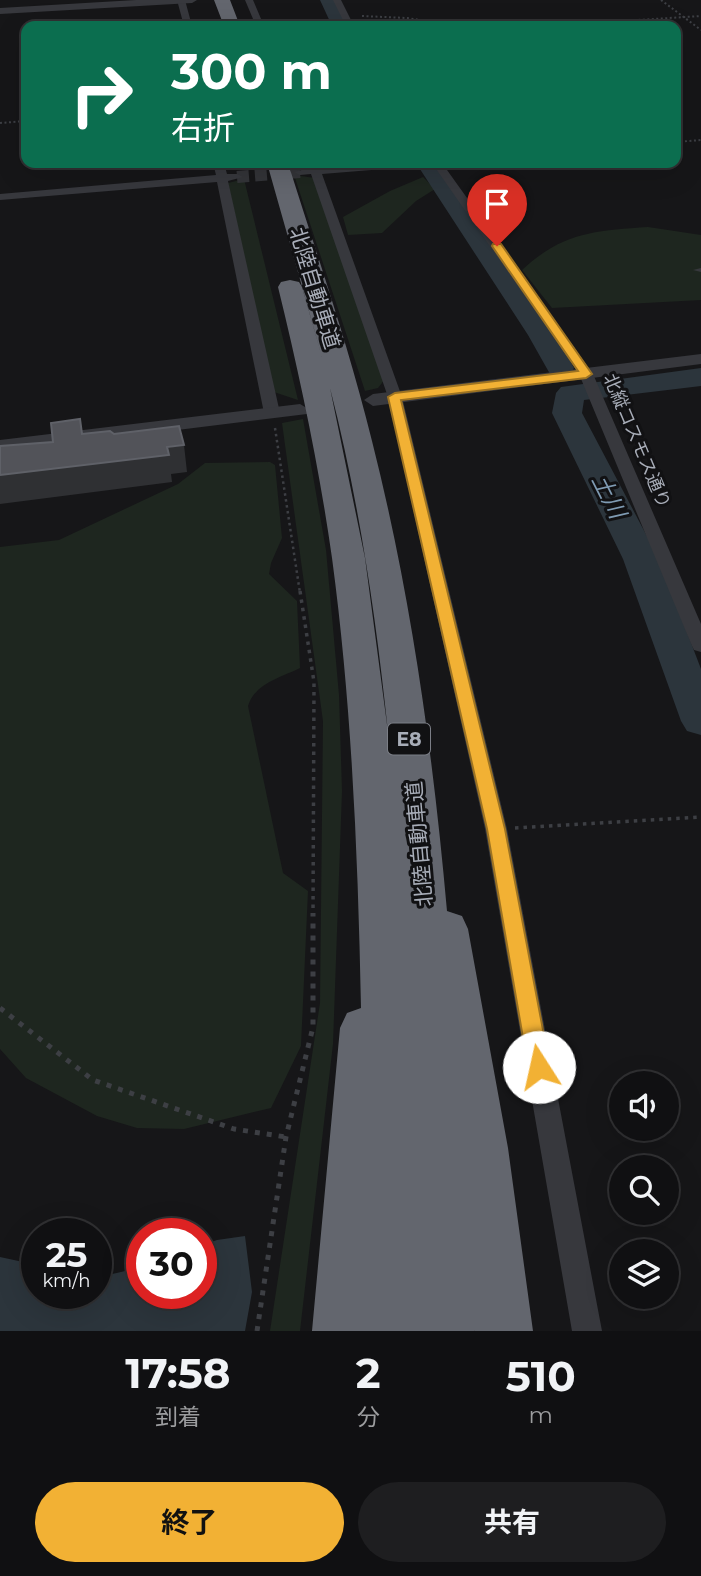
<!DOCTYPE html>
<html lang="ja">
<head>
<meta charset="utf-8">
<style>
  body { margin:0; font-family:Montserrat,"Noto Sans JP",sans-serif; background:#1e1e20; color:#f1f3f6; height:100vh; display:flex; flex-direction:column; font-size:26px; white-space:nowrap }
  * { box-sizing:border-box; margin:0 }
  p { font-size:23px; color:#9c9d9f }
  .icon { flex:none; width:38px; height:38px; fill:none; stroke:currentColor; stroke-width:2; stroke-linecap:round; stroke-linejoin:round }
  .map { position:relative; height:1331px; overflow:hidden }
  .side { display:flex; flex-direction:column; background:#101012; flex:1 }
  .side>* { flex:none }
  .guide { position:absolute; left:21px; top:21px; width:660px; height:147px; border-radius:14px; box-shadow:0 7px 28px #0002,0 0 0 2px #303032; background:#0b6e4f; color:#fff; overflow:hidden }
  .buttons { position:absolute; left:609px; top:1071px; display:grid; gap:14px }
  .buttons a { display:grid; place-items:center; width:70px; height:70px; border-radius:50%; background:#101012; box-shadow:0 7px 28px #0002,0 0 0 2px #303032; font-size:35px }
  .speed { position:absolute; left:21px; top:1218px; display:flex; gap:14px; font-size:35px; font-weight:700; text-align:center }
  .speed>* { display:grid; place-content:center; width:91px; height:91px; border-radius:50%; background:#101012; box-shadow:0 7px 28px #0002,0 0 0 2px #303032; line-height:1 }
  .speed small { font-size:18px; font-weight:400 }
  .speed .limit { border:10px solid #d22; background:#fff; color:#111 }
  .pin { position:absolute; display:grid; place-items:center; width:60px; height:60px; color:#fff; margin:-72px -30px; border-radius:50% 50% 50% 0; rotate:-45deg; box-shadow:0 0 7px #0007 }
  .pin .icon { rotate:45deg }
  .me { position:absolute; width:77px; margin:-38px; rotate:350deg; stroke-linejoin:round; filter:drop-shadow(0 0 5px #0008) }
  .turn { display:flex; align-items:center; gap:24px; height:147px; padding:0 35px; font-size:32px }
  .turn .icon { width:91px; height:91px; stroke-width:2.5 }
  .turn b { display:block; font-size:49px; line-height:60px }
  .eta { display:flex; justify-content:space-evenly; align-items:center; height:119px; text-align:center }
  .eta b { font-size:42px; font-weight:700; line-height:49px }
  .cta { display:flex; gap:14px; margin-top:auto; padding:14px 35px }
  .cta a { flex:1; height:80px; border-radius:42px; background:#f2b134; color:#111; font-size:28px; font-weight:700; line-height:80px; text-align:center }
  .cta a+a { background:#1e1e20; color:#f1f3f6 }
  .map>svg:first-child { display:block }
  .green { fill:#1e261f }
  .water { fill:#2c353c }
  .lines { fill:none; stroke-linecap:round; stroke-linejoin:round }
  .river { fill:#2c353c; fill-rule:evenodd }
  .minor-tunnel { stroke:#333438; stroke-width:12; stroke-dasharray:12 6; stroke-linecap:butt }
  .path-far3 { stroke:#3d3f44; stroke-width:2; stroke-dasharray:2 2.5; stroke-linecap:butt }
  .path-far2 { stroke:#3d3f44; stroke-width:2.5; stroke-dasharray:2.5 3.5; stroke-linecap:butt }
  .path-far1 { stroke:#3d3f44; stroke-width:3.5; stroke-dasharray:3.5 5; stroke-linecap:butt }
  .path { stroke:#3d3f44; stroke-width:5; stroke-dasharray:5 7; stroke-linecap:butt }
  .service { fill:#37383d; fill-rule:evenodd }
  .minor { fill:#37383d; fill-rule:evenodd }
  .tertiary { fill:#37383d; fill-rule:evenodd }
  .motorway { fill:#63666e; fill-rule:evenodd }
  .shaded-wall { fill:#2f3033 }
  .building { fill:#525359; stroke:#5f6168; stroke-width:2 }
  .route { fill:#f2b134; stroke:#9d7322; stroke-width:2 }
  .labels { text-anchor:middle; dominant-baseline:central; stroke-width:6; stroke-linejoin:round; paint-order:stroke }
  .far-street-label { font-size:18px; fill:#a8adb8; stroke:#111113 }
  .shield { fill:#111113; stroke:#7b7e86; stroke-width:2 }
  .shield-label { font-size:19px; font-weight:bold; fill:#a8adb8 }
  .street-label { font-size:21px; fill:#a8adb8; stroke:#111113 }
  .water-label { font-size:23px; font-style:italic; fill:#7f9bb3; stroke:#111113 }
</style>
</head>
<body>
<div class="map">
<svg width="701" height="1331" viewBox="0 0 701 1331">
  <rect width="100%" height="100%" fill="#161618"/>
  <!-- green -->
  <path class="green" d="M 294,175 L 315,178 L 385,379 L 378,388 L 365,391 Z
    M 423,177 L 435,189 L 416,201 L 382,233 L 348,235 L 343,217 L 390,191 Z
    M 244,179 L 298,400 L 274,392 L 228,183 Z
    M 648,227 L 701,235 L 701,300 L 552,308 L 522,270 C 563,232 594,231 648,227 Z
    M 303,419 L 326,550 L 339,695 L 342,791 L 333,1044 L 300,1331 L 270,1331 L 320,1003 L 323,721 L 282,423 Z
    M 270,462 L 275,465 L 282,538 L 271,563 L 269,574 L 297,601 L 300,668 C 280,678 255,683 248,706 L 283,873 L 308,891 L 301,1046 L 271,1108 L 184,1129 L 137,1128 L 97,1116 L 26,1078 L 0,1049 L 0,547 L 59,540 L 178,484 L 205,463 Z"/>
  <!-- water -->
  <path class="water" d="M 245,1236 L 252,1292 L 245,1331 L 0,1331 L 0,1257 L 37,1265 L 37,1293 L 96,1293 L 96,1275 L 104,1276 L 142,1267 L 142,1293 L 201,1293 L 201,1246 L 217,1240 Z"/>
  <g class="lines">
    <!-- river -->
    <path class="river" d="M 320,0 L 336,0 L 350,26 L 332,26 Z
      M 416,163 L 438,163 L 556,335 L 574,368 L 570,374 L 560,377 L 550,374 L 528,335 Z
      M 701,368 L 701,386 L 584,400 L 582,413 L 659,559 L 701,669 L 701,735 L 687,731 L 681,721 L 623,559 L 552,413 L 556,393 L 561,387 Z"/>
    <!-- minor-tunnel -->
    <path class="minor-tunnel" d="M 237,177 L 300,172"/>
    <!-- path-far3 -->
    <path class="path-far3" d="M 661,0 L 701,30
      M 362,16 L 407,18 L 460,26
      M 544,26 L 701,16
      M 0,123 L 26,121
      M 676,142 L 701,140"/>
    <!-- path-far2 -->
    <path class="path-far2" d="M 275,428 L 300,593"/>
    <!-- path-far1 -->
    <path class="path-far1" d="M 300,591 L 314,682 L 313,915
      M 515,828 L 701,817"/>
    <!-- path -->
    <path class="path" d="M 0,1008 L 93,1080 L 234,1129 L 286,1137
      M 257,1331 L 286,1137 L 313,1027 L 313,913"/>
    <!-- service -->
    <path class="service" d="M 701,268 L 701,272 L 693,270 Z"/>
    <!-- minor -->
    <path class="minor" d="M 177,0 L 185,0 L 192,26 L 184,26 Z
      M 245,0 L 253,0 L 264,26 L 256,26 Z
      M 333,0 L 341,0 L 354,26 L 346,26 Z
      M 213,163 L 224,163 L 227,174 L 237,174 L 243,177 L 228,181 L 280,413 L 272,418 L 264,413 L 217,182 L 0,200 L 0,194 L 216,175 Z
      M 308,163 L 318,163 L 320,167 L 427,163 L 421,166 L 322,174 L 402,397 L 507,829 L 602,1331 L 572,1331 L 485,829 L 388,397 L 311,174 L 300,175 L 294,172 L 309,168 Z
      M 432,163 L 442,163 L 593,374 L 701,624 L 701,652 L 694,650 L 692,646 L 579,374 Z"/>
    <!-- tertiary -->
    <path class="tertiary" d="M 136,0 L 197,0 L 192,3 L 0,14 L 0,8 Z
      M 701,354 L 701,364 L 373,406 L 364,400 L 373,394 Z
      M 300,404 L 310,410 L 307,414 L 0,452 L 0,440 Z"/>
    <!-- motorway -->
    <path class="motorway" d="M 214,0 L 230,0 L 240,26 L 224,26 Z
      M 267,163 L 288,163 C 317,255 349,347 372,441 C 411,595 433,753 447,911 L 462,916 L 468,929 L 508,1148 L 533,1331 L 475,1331 L 474,1324 L 475,1331 L 417,1331 L 417,1273 L 417,1331 L 312,1331 L 340,1028 L 347,1013 L 361,1008 C 358,858 352,707 332,558 C 319,466 300,377 278,287 L 281,282 L 290,280 L 299,282 L 302,287 L 324,364 ZM 330,388 C 359,501 376,616 388,732 L 365,558 Z"/>
  </g>
  <!-- shaded-wall -->
  <path class="shaded-wall" d="M 184,445 L 187,472 L 171,474 L 172,482 L 0,504 L 0,475 Z"/>
  <!-- building -->
  <path class="building" d="M 80,419 L 82,434 L 110,431 L 114,434 L 179,426 L 184,445 L 167,447 L 169,455 L 0,475 L 0,446 L 53,442 L 51,423 Z"/>
  <!-- route -->
  <path class="route" d="M 493,244 L 501,244 L 592,374 L 586,378 L 401,400 L 505,829 L 550,1067 L 547,1074 L 539,1077 L 531,1074 L 528,1067 L 487,829 L 388,397 L 395,393 L 578,371 L 492,246 Z"/>
  <g class="labels">
    <!-- far-street labels -->
    <g class="far-street-label">
      <text transform="translate(637 441) rotate(67)">北縦コスモス通り</text>
    </g>
    <!-- shield labels -->
    <rect class="shield" x="388" y="723.5" width="42" height="31" rx="5"/>
    <g class="shield-label">
      <text x="409" y="739">E8</text>
    </g>
    <!-- street labels -->
    <g class="street-label">
      <text transform="translate(315 288) rotate(73)">北陸自動車道</text>
      <text transform="translate(419 844) rotate(-95)">北陸自動車道</text>
    </g>
    <!-- water labels -->
    <g class="water-label">
      <text transform="translate(609 496) rotate(63)">土川</text>
    </g>
  </g>
</svg>
<div class="buttons">
<a><svg class="icon" aria-label="sound" viewBox="0 0 24 24"><path d="M4 9h4l5-4v14l-5-4H4zM17 9q2 3 0 6"/></svg></a>
<a><svg class="icon" aria-label="search" viewBox="0 0 24 24"><circle cx="10" cy="10" r="6"/><path d="M15 15l6 6"/></svg></a>
<a><svg class="icon" aria-label="layers" viewBox="0 0 24 24"><path d="M12 4l9 5-9 5-9-5zM3 14l9 5 9-5"/></svg></a>
</div>
<div class="speed"><div>25<small>km/h</small></div><div class="limit">30</div></div>
<div class="pin" style="left:497px;top:246px;background:#d93025"><svg class="icon" aria-label="arrive" viewBox="0 0 24 24"><path d="M6 21V4h12l-3 4 3 4H6"/></svg></div>
<svg class="me" style="left:539px;top:1067px" viewBox="-20 -20 40 40"><circle r="19" fill="#fff"/><path d="M0-13L10 11 0 6-10 11z" fill="#f2b134"/></svg>
<div class="guide">
<div class="turn"><svg class="icon" aria-label="right" viewBox="0 0 24 24"><path d="M7 20v-9h11M14 6l5 5-5 5"/></svg><div><b>300 m</b>右折</div></div>
</div>
</div>
<section class="side">
<div class="eta">
<div><b>17:58</b><p>到着</p></div>
<div><b>2</b><p>分</p></div>
<div><b>510</b><p>m</p></div>
</div>
<div class="cta"><a>終了</a><a>共有</a></div>
</section>
</body>
</html>
